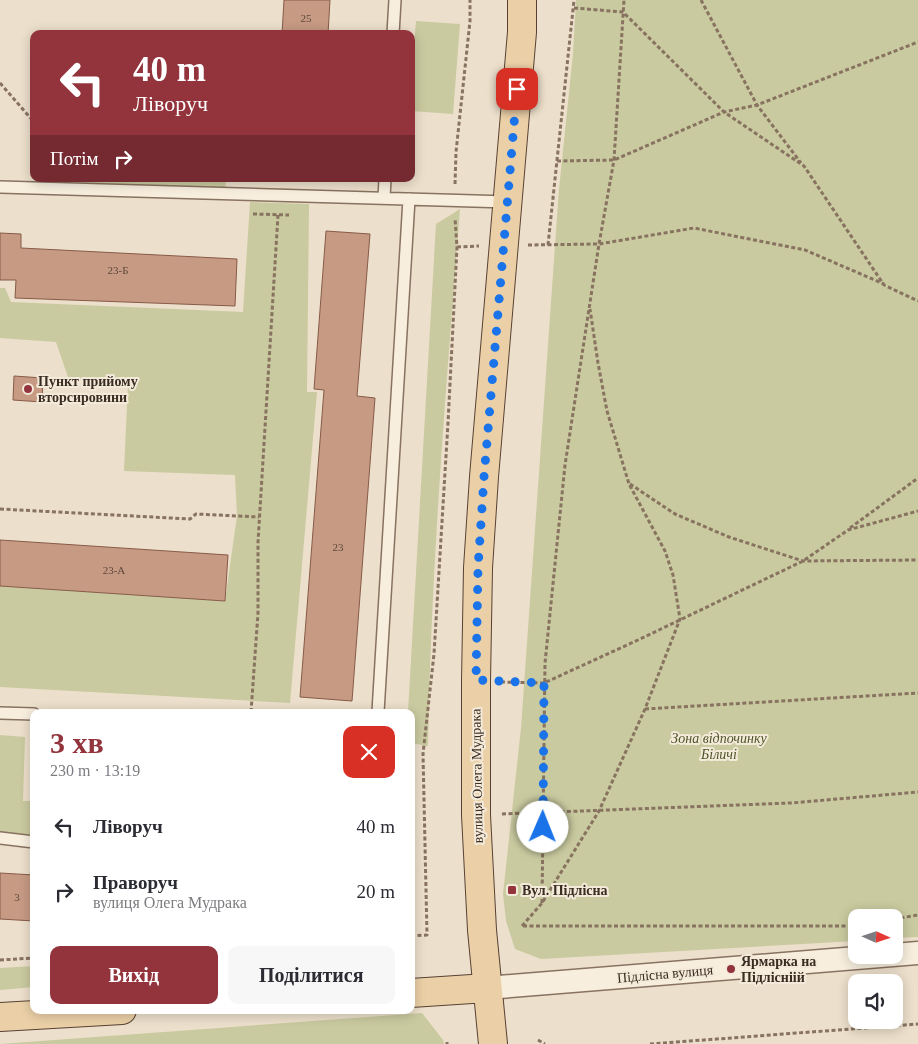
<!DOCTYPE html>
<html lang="uk">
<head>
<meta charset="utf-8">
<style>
  body { margin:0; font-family:"Times New Roman",serif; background:#f7f7f7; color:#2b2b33; height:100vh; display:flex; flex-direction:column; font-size:19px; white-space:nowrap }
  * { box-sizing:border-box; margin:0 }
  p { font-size:16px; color:#7c7c81 }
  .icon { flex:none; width:28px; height:28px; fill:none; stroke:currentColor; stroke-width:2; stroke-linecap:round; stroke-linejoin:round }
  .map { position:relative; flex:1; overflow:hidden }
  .sheet { position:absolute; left:30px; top:709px; width:385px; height:305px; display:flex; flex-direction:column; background:#fff; border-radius:10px; box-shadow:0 2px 12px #0003 }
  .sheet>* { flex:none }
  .guide { position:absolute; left:30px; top:30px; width:385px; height:152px; border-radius:10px; box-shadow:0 2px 12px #0003; background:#93343d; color:#fff; overflow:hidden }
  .needle { width:32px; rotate:93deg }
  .tools { position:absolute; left:848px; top:909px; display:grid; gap:10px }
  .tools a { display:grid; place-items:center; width:55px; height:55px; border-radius:10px; background:#fff; box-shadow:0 2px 12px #0003; font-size:25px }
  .pin { position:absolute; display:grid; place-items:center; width:42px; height:42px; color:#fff; margin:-21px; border-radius:10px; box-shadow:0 2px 8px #0006 }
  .me { position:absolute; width:55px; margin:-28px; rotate:1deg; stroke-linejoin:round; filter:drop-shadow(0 0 4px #0008) }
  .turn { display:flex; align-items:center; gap:18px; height:105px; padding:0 20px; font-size:22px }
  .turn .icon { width:65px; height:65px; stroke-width:2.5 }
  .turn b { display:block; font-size:35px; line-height:42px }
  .then { display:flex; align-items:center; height:48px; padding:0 20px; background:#0003; gap:10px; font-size:19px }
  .round { display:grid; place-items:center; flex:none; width:52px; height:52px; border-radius:10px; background:#f7f7f7 }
  .summary { display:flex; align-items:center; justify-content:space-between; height:85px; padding:0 20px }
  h1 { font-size:30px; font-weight:800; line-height:38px; color:#93343d }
  .cta { display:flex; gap:10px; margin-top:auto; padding:10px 20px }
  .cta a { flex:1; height:58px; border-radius:10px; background:#93343d; color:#fff; font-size:20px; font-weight:800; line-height:58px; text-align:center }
  .cta a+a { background:#f7f7f7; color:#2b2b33 }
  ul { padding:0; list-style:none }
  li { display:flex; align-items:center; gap:15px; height:65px; padding:0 20px }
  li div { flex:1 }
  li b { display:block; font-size:19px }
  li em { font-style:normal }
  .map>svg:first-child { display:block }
  .green { fill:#c9ca9f }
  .building { fill:#c79a84; stroke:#865b48 }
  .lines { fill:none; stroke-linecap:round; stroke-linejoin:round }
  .lane-casing { stroke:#887260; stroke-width:14 }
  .street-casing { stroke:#887260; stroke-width:25 }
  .primary-casing { stroke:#574134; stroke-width:30 }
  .path { stroke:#887260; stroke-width:3; stroke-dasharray:4 2.5; stroke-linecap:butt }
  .lane { stroke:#f7eede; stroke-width:11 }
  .street { stroke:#f7eede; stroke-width:22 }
  .primary { stroke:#ebd0a7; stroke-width:28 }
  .route { stroke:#1a73e8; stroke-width:9; stroke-dasharray:0 16.2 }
  .poi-dot { fill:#93343d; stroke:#f4eada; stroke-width:2 }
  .labels { text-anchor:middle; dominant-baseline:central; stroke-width:4; stroke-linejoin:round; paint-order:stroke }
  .number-label { font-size:11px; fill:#5d483a }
  .poi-label { font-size:14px; font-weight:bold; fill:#3a2c22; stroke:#f4eada; text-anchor:start }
  .park-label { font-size:14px; font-style:italic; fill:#4e552a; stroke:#f4eada }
  .street-label { font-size:14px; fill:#3a2c22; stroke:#f4eada }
</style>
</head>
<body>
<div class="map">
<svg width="918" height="1044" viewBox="0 0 918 1044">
  <rect width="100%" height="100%" fill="#ecdfcb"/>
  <!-- green -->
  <path class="green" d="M 576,0 L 918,0 L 918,937 L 894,938 L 894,918 L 856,918 L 856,941 L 541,959 L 515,949 L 506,921 L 503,894 L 521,728 L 559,189 L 573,54 Z
    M 416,21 L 460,24 L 453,114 L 411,111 L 411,79 Z
    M 72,179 L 226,179 L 225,193 L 72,186 Z
    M 250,202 L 309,204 L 307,392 L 317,392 L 290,703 L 0,687 L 0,586 L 225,601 L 237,516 L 235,475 L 124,471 L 128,383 L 69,380 L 56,342 L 0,338 L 0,288 L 5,288 L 11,302 L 243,312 Z
    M 460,209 C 446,388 431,566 428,746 L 411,743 L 411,712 L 408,712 L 436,224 Z
    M 0,735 L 25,737 L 23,801 L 34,801 L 34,837 L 0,833 Z
    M 411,759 L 413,759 L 415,931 L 411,931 Z
    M 34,966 L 34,987 L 0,990 L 0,968 Z
    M 422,1013 L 443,1040 L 444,1044 L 0,1044 Z"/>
  <!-- building -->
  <path class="building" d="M 284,0 L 330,0 L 328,34 L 282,34 Z
    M 326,231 L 370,234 L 357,396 L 375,398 L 352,701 L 300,697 L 324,390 L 314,389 Z
    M 0,233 L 21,234 L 21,248 L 237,259 L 235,306 L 15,298 L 16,280 L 0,280 Z
    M 14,376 L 43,378 L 42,402 L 13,400 Z
    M 0,540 L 228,555 L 225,601 L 0,586 Z
    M 0,873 L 34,875 L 34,921 L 0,919 Z"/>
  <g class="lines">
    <defs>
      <path id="lane" d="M 393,34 L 395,0
        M 0,187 L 508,202
        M 384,198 L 385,179
        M 378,712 L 409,199
        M 0,713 L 34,714
        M 0,838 L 34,842"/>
      <path id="street" d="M 487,988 L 918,953"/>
      <path id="primary" d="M 411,993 L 487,988
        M 0,1017 L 122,1010
        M 493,1044 L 482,930 L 476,815 L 476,681 L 478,568 L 484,477 L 522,32 L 522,0"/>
    </defs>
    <!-- lane casing -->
    <use href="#lane" class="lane-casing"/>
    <!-- street casing -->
    <use href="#street" class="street-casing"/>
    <!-- primary casing -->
    <use href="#primary" class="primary-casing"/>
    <!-- path -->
    <path class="path" d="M 701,0 L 757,105 L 801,163
      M 574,8 L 623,12 L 724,112 L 804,166 L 884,285 L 918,301
      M 0,83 L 34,122
      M 557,161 L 614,160 L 724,112 L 757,105 L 918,42
      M 455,184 L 456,152 L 470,21 L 470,0
      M 253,214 L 289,215
      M 528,245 L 599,244 L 694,228 L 805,250 L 884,284
      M 548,245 L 574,0
      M 457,247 L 479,246
      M 630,484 L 675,514 L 729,537 L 803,561 L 918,560
      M 0,509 L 190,519 L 196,514 L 259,517
      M 850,528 L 918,478
      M 501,682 L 544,683 L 638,640 L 803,561 L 848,530 L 918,511
      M 645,709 L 918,693
      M 251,712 L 258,613 L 258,542 L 278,215
      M 502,814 L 791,803 L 918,792
      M 542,903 L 545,663 L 565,465 L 599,244 L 614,160 L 624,0
      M 894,919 L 918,915
      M 522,926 L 542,903 L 599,811 L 645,709 L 680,619 L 673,575 L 665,551 L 629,484 L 607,411 L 598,363 L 590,309
      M 523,926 L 856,926
      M 411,936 L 427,935 L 423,754 L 434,654 L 448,423 L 457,247 L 455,218
      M 0,960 L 34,958
      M 538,1040 L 545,1044
      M 447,1042 L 447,1044
      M 650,1044 L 918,1024"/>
    <!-- lane -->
    <use href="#lane" class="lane"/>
    <!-- street -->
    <use href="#street" class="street"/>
    <!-- primary -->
    <use href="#primary" class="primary"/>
  </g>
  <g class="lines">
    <!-- route -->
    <path class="route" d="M 517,89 L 484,477 L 478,568 L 476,680 L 544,683 L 543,827"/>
  </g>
  <!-- markers -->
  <g class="poi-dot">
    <circle cx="28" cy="389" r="5"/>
    <rect x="507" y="885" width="10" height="10" rx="2.5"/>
    <circle cx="731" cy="969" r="5"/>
  </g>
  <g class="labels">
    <!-- number labels -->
    <g class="number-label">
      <text x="306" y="18">25</text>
      <text x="118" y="270">23-Б</text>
      <text x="338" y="547">23</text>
      <text x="114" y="570">23-А</text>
      <text x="17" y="897">3</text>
    </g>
    <!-- poi labels -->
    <g class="poi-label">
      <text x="38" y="381">Пункт прийому<tspan x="38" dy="16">вторсировини</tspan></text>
      <text x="522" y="890">Вул. Підлісна</text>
      <text x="741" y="961">Ярмарка на<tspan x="741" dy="16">Підлісніій</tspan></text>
    </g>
    <!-- park labels -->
    <g class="park-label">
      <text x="719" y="738">Зона відпочинку<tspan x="719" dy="16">Біличі</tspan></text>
    </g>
    <!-- street labels -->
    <g class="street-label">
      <text transform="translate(477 776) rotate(-91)">вулиця Олега Мудрака</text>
      <text transform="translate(665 974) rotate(-5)">Підлісна вулиця</text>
    </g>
  </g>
</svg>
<div class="tools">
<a><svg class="needle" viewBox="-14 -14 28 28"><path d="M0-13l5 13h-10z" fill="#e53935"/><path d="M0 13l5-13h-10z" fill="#7c7c81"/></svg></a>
<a><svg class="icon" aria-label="sound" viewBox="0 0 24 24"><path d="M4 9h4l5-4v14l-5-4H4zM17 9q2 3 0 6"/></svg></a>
</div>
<div class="pin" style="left:517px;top:89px;background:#d93025"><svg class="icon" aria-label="arrive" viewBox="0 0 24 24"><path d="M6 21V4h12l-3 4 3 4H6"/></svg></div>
<svg class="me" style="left:543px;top:827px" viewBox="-20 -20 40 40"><circle r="19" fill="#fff"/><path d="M0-13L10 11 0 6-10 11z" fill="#1a73e8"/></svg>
<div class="guide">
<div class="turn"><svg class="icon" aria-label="left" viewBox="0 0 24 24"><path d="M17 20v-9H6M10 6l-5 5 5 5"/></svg><div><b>40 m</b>Ліворуч</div></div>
<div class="then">Потім<svg class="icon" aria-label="right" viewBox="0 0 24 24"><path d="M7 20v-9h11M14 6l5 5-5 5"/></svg></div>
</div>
<section class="sheet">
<div class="summary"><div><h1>3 хв</h1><p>230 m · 13:19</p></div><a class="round" style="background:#d93025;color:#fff"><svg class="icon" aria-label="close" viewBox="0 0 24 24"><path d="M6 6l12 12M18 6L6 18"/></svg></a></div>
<ul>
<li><svg class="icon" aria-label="left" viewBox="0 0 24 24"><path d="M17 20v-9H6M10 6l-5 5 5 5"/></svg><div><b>Ліворуч</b></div><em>40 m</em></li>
<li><svg class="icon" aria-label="right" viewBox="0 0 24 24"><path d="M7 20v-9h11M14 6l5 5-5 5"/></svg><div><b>Праворуч</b><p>вулиця Олега Мудрака</p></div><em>20 m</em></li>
</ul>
<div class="cta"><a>Вихід</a><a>Поділитися</a></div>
</section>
</div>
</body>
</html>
